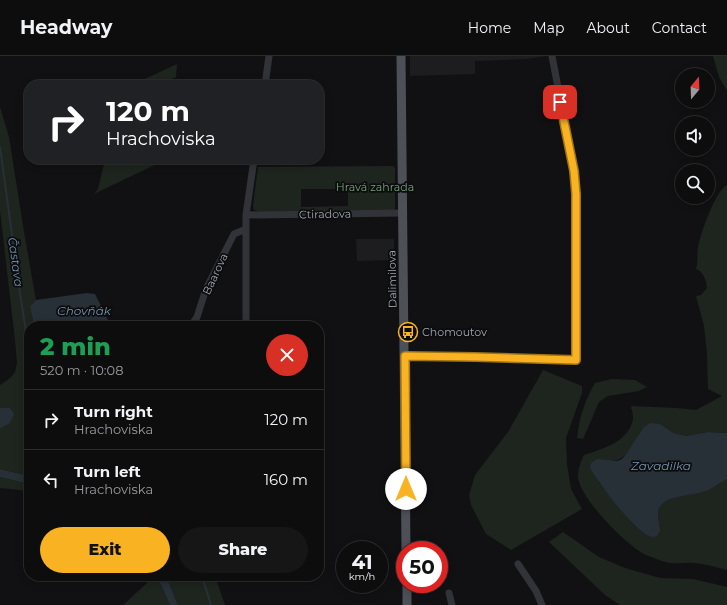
<!DOCTYPE html>
<html lang="en">
<head>
<meta charset="utf-8">
<style>
  body { margin:0; font-family:Montserrat,sans-serif; background:#161617; color:#f1f3f6; height:100vh; display:flex; flex-direction:column; font-size:15px; white-space:nowrap }
  * { box-sizing:border-box; margin:0 }
  p { font-size:13px; color:#9a9c9e }
  .icon { flex:none; width:22px; height:22px; fill:none; stroke:currentColor; stroke-width:2; stroke-linecap:round; stroke-linejoin:round }
  .map { position:relative; flex:1; overflow:hidden }
  .drawer { position:absolute; left:24px; top:265px; width:300px; height:260px; display:flex; flex-direction:column; background:#0d0d0e; border-radius:16px; box-shadow:0 2px 10px #0003,0 0 0 1px #2d2d2e }
  .drawer>* { flex:none }
  .top-card { position:absolute; left:24px; top:24px; width:300px; height:84px; border-radius:16px; box-shadow:0 2px 10px #0003,0 0 0 1px #2d2d2e; background:#202124; color:#fff; overflow:hidden }
  .needle { width:26px; rotate:19deg }
  .buttons { position:absolute; left:675px; top:12px; display:grid; gap:8px }
  .buttons a { display:grid; place-items:center; width:40px; height:40px; border-radius:50%; background:#0d0d0e; box-shadow:0 2px 10px #0003,0 0 0 1px #2d2d2e; font-size:20px }
  .speed { position:absolute; left:336px; top:485px; display:flex; gap:8px; font-size:20px; font-weight:700; text-align:center }
  .speed>* { display:grid; place-content:center; width:52px; height:52px; border-radius:50%; background:#0d0d0e; box-shadow:0 2px 10px #0003,0 0 0 1px #2d2d2e; line-height:1 }
  .speed small { font-size:10px; font-weight:400 }
  .speed .limit { border:6px solid #d22; background:#fff; color:#111 }
  .pin { position:absolute; display:grid; place-items:center; width:34px; height:34px; color:#fff; margin:-17px; border-radius:8px; box-shadow:0 2px 6px #0006 }
  .me { position:absolute; width:44px; margin:-22px; rotate:0deg; stroke-linejoin:round; filter:drop-shadow(0 0 3px #0008) }
  .turn { display:flex; align-items:center; gap:14px; height:84px; padding:0 16px; font-size:18px }
  .turn .icon { width:52px; height:52px; stroke-width:2.5 }
  .turn b { display:block; font-size:28px; line-height:34px }
  .round { display:grid; place-items:center; flex:none; width:42px; height:42px; border-radius:21px; background:#161617 }
  .overview { display:flex; align-items:center; justify-content:space-between; height:68px; padding:0 16px }
  h1 { font-size:24px; font-weight:800; line-height:30px; color:#1e9e55 }
  .action { display:flex; gap:8px; margin-top:auto; padding:8px 16px }
  .action a { flex:1; height:46px; border-radius:24px; background:#f9b322; color:#111; font-size:16px; font-weight:800; line-height:46px; text-align:center }
  .action a+a { background:#161617; color:#f1f3f6 }
  ul { padding:0; list-style:none }
  li { display:flex; align-items:center; gap:12px; height:60px; padding:0 16px; border-top:1px solid #2d2d2e }
  li div { flex:1 }
  li b { display:block; font-size:15px }
  li em { font-style:normal }
  header { display:flex; align-items:center; gap:24px; box-sizing:border-box; height:56px; padding:0 20px; background:#0d0d0e; border-bottom:1px solid #2d2d2e }
  header strong { font-size:19px }
  nav { display:flex; gap:22px; margin-inline-start:auto; font-size:14px }
  .map>svg:first-child { display:block }
  .built { fill:#1d1d20 }
  .green { fill:#1d251e; fill-rule:evenodd }
  .water { fill:#273037 }
  .lines { fill:none; stroke-linecap:round; stroke-linejoin:round }
  .stream { stroke:#273037; stroke-width:2 }
  .minor { stroke:#323338; stroke-width:7 }
  .major { stroke:#4e5057; stroke-width:9 }
  .route-casing { stroke:#a27416; stroke-width:10 }
  .route { stroke:#f9b322; stroke-width:7 }
  .labels { text-anchor:middle; dominant-baseline:central; stroke-width:3.5; stroke-linejoin:round; paint-order:stroke }
  .park-label { font-size:11px; fill:#77a07a; stroke:#0c0c0e }
  .street-label { font-size:11px; fill:#a2a7b4; stroke:#0c0c0e }
  .poi-label { font-size:11px; fill:#a2a7b4; stroke:#0c0c0e; text-anchor:start }
  .water-label { font-size:12px; font-style:italic; fill:#7695b1; stroke:#0c0c0e }
</style>
</head>
<body>
<header>
<strong>Headway</strong>
<nav><a>Home</a><a>Map</a><a>About</a><a>Contact</a></nav>
</header>
<div class="map">
<svg width="727" height="549" viewBox="0 0 727 549">
  <rect width="100%" height="100%" fill="#111113"/>
  <!-- built -->
  <path class="built" d="M 410,0 L 547,0 L 527,3 L 475,5 L 475,18 L 410,20 Z
    M 356,183 L 394,183 L 394,204 L 357,205 Z"/>
  <!-- green -->
  <path class="green" d="M 713,0 L 727,0 L 727,35 L 719,21 Z
    M 177,8 L 176,21 L 159,29 L 132,29 Z
    M 0,51 L 9,81 L 24,176 L 36,244 L 30,250 L 34,270 L 29,270 L 29,420 L 0,413 L 0,372 L 1,372 L 10,352 L 0,352 L 0,329 L 10,322 L 15,316 L 17,307 L 15,284 L 0,155 Z
    M 109,103 L 167,103 L 94,138 L 98,133 L 104,108 L 106,105 Z
    M 393,110 L 395,112 L 395,153 L 394,154 L 259,156 L 254,154 L 253,150 L 258,111 ZM 301,133 L 348,133 L 348,150 L 301,151 Z
    M 727,129 L 727,377 L 708,376 L 686,380 L 674,377 L 660,368 L 643,372 C 634,386 628,406 609,405 L 599,426 L 633,468 L 644,477 L 660,475 C 660,470 658,463 658,457 C 660,438 689,440 703,436 C 712,434 719,427 727,423 L 727,514 C 716,511 705,508 694,507 C 687,506 680,508 673,507 C 665,507 654,502 646,499 C 628,491 578,441 578,420 C 578,412 581,406 584,399 C 602,393 629,386 633,363 C 633,359 632,354 631,350 L 676,352 L 696,354 L 722,340 L 708,333 L 707,298 L 704,270 L 696,240 L 701,239 L 707,232 C 706,224 704,216 696,213 C 698,206 697,199 698,191 C 701,177 715,135 727,129 Z
    M 543,314 L 582,330 L 582,337 L 566,382 L 567,408 L 571,433 L 582,453 L 511,494 L 486,478 L 471,449 L 469,439 L 475,419 L 508,376 Z
    M 612,323 L 635,324 L 647,331 L 639,335 L 608,340 L 599,346 L 583,383 L 577,382 C 579,363 585,343 595,327 Z
    M 0,421 L 29,428 L 29,436 L 20,434 L 0,432 Z
    M 563,476 L 599,501 L 625,512 L 660,522 L 693,523 L 727,531 L 727,549 L 620,549 L 605,539 L 549,486 Z
    M 143,520 L 157,520 L 170,549 L 123,549 L 147,527 Z
    M 166,520 L 215,520 L 225,549 L 178,549 Z"/>
  <!-- water -->
  <path class="water" d="M 87,237 L 95,238 L 111,270 L 34,270 L 30,250 L 36,244 Z
    M 0,352 L 10,352 L 14,358 L 10,367 L 1,372 L 0,372 Z
    M 650,367 L 660,368 L 674,377 L 686,380 L 708,376 L 727,377 L 727,423 C 719,427 712,434 703,436 C 689,441 660,438 658,457 C 658,463 660,470 660,475 C 658,478 657,481 653,481 C 636,479 599,427 590,412 L 591,407 L 597,403 L 617,405 L 622,403 L 627,397 L 643,372 Z
    M 0,413 L 29,420 L 29,428 L 0,421 Z
    M 157,520 L 166,520 L 178,549 L 170,549 Z"/>
  <g class="lines">
    <!-- stream -->
    <path class="stream" d="M 0,91 L 20,237 L 29,296
      M 202,520 L 211,549"/>
    <!-- minor -->
    <path class="minor" d="M 265,29 L 269,0
      M 246,159 L 403,157
      M 191,270 L 197,261 L 206,233 L 234,178 L 246,173
      M 246,270 L 246,159 L 254,103
      M 405,301 L 490,301 L 576,304 L 576,138 L 574,115 L 552,0
      M 518,508 L 536,535 L 542,549
      M 449,537 L 452,549"/>
    <!-- major -->
    <path class="major" d="M 401,0 L 406,494
      M 407,528 L 407,549"/>
  </g>
  <g class="lines">
    <defs>
      <path id="route" d="M 406,433 L 405,300 L 475,301 L 576,304 L 576,138 L 574,115 L 560,46"/>
    </defs>
    <!-- route casing -->
    <use href="#route" class="route-casing"/>
    <!-- route -->
    <use href="#route" class="route"/>
  </g>
  <!-- icons -->
  <defs>
    <symbol id="bus-ring" viewBox="-11 -11 22 22"><circle r="9.5" fill="#0c0c0e" stroke="#f9b322" stroke-width="1.5"/><path d="M-5-6H5V4H4V6H2V4H-2V6H-4V4H-5ZM-3.5-4V0h7V-4ZM-3.5 1.2v1.5H-2V1.2ZM2 1.2v1.5H3.5V1.2Z" fill="#f9b322"/></symbol>
  </defs>
  <g fill-rule="evenodd">
    <use href="#bus-ring" x="397" y="265" width="22" height="22"/>
  </g>
  <g class="labels">
    <!-- park labels -->
    <g class="park-label">
      <text x="375" y="131">Hravá zahrada</text>
    </g>
    <!-- street labels -->
    <g class="street-label">
      <text transform="translate(325 158) rotate(-1)">Ctiradova</text>
      <text transform="translate(215 218) rotate(-65)">Baarova</text>
      <text transform="translate(392 223) rotate(-91)">Dalimilova</text>
    </g>
    <!-- poi labels -->
    <g class="poi-label">
      <text x="422" y="276">Chomoutov</text>
    </g>
    <!-- water labels -->
    <g class="water-label">
      <text transform="translate(16 206) rotate(82)">Častava</text>
      <text x="84" y="254">Chovňák</text>
      <text x="661" y="409">Zavadilka</text>
    </g>
  </g>
</svg>
<div class="buttons">
<a><svg class="needle" viewBox="-14 -14 28 28"><path d="M0-13l5 13h-10z" fill="#e53935"/><path d="M0 13l5-13h-10z" fill="#9a9c9e"/></svg></a>
<a><svg class="icon" aria-label="sound" viewBox="0 0 24 24"><path d="M4 9h4l5-4v14l-5-4H4zM17 9q2 3 0 6"/></svg></a>
<a><svg class="icon" aria-label="search" viewBox="0 0 24 24"><circle cx="10" cy="10" r="6"/><path d="M15 15l6 6"/></svg></a>
</div>
<div class="speed"><div>41<small>km/h</small></div><div class="limit">50</div></div>
<div class="pin" style="left:560px;top:46px;background:#d93025"><svg class="icon" aria-label="arrive" viewBox="0 0 24 24"><path d="M6 21V4h12l-3 4 3 4H6"/></svg></div>
<svg class="me" style="left:406px;top:433px" viewBox="-20 -20 40 40"><circle r="19" fill="#fff"/><path d="M0-13L10 11 0 6-10 11z" fill="#f9b322"/></svg>
<div class="top-card">
<div class="turn"><svg class="icon" aria-label="right" viewBox="0 0 24 24"><path d="M7 20v-9h11M14 6l5 5-5 5"/></svg><div><b>120 m</b>Hrachoviska</div></div>
</div>
<section class="drawer">
<div class="overview"><div><h1>2 min</h1><p>520 m · 10:08</p></div><a class="round" style="background:#d93025;color:#fff"><svg class="icon" aria-label="close" viewBox="0 0 24 24"><path d="M6 6l12 12M18 6L6 18"/></svg></a></div>
<ul>
<li><svg class="icon" aria-label="right" viewBox="0 0 24 24"><path d="M7 20v-9h11M14 6l5 5-5 5"/></svg><div><b>Turn right</b><p>Hrachoviska</p></div><em>120 m</em></li>
<li><svg class="icon" aria-label="left" viewBox="0 0 24 24"><path d="M17 20v-9H6M10 6l-5 5 5 5"/></svg><div><b>Turn left</b><p>Hrachoviska</p></div><em>160 m</em></li>
</ul>
<div class="action"><a>Exit</a><a>Share</a></div>
</section>
</div>
</body>
</html>
